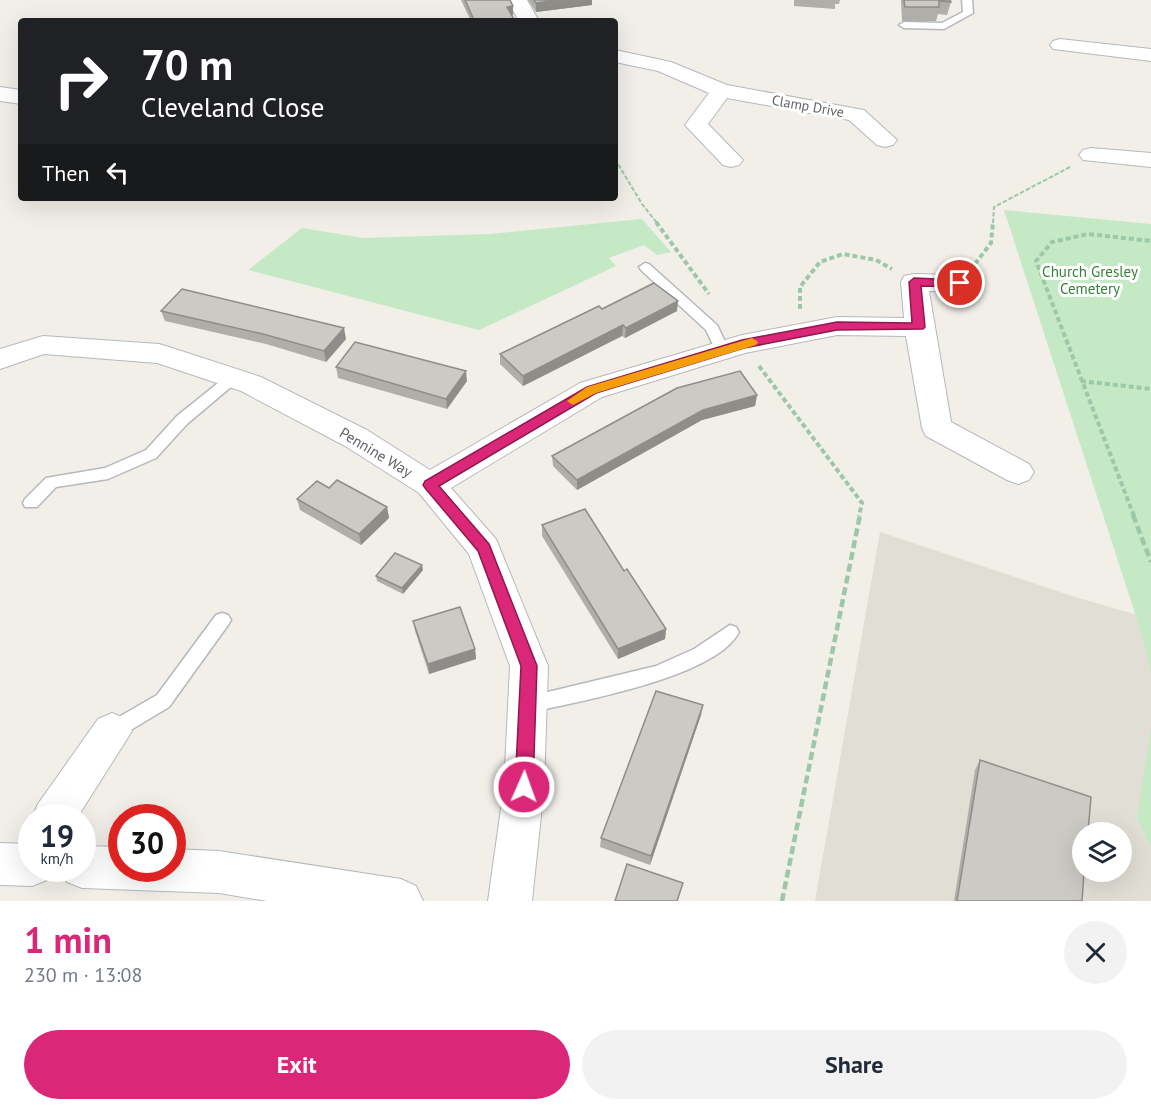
<!DOCTYPE html>
<html lang="en">
<head>
<meta charset="utf-8">
<style>
  body { margin:0; font-family:"PT Sans",sans-serif; background:#f2f2f3; color:#1f2937; height:100vh; display:flex; flex-direction:column; font-size:22px; white-space:nowrap }
  * { box-sizing:border-box; margin:0 }
  p { font-size:20px; color:#747a83 }
  .icon { flex:none; width:33px; height:33px; fill:none; stroke:currentColor; stroke-width:2; stroke-linecap:round; stroke-linejoin:round }
  .map { position:relative; height:901px; overflow:hidden }
  .panel { display:flex; flex-direction:column; background:#fff; flex:1 }
  .panel>* { flex:none }
  .banner { position:absolute; left:18px; top:18px; width:600px; height:183px; border-radius:6px; box-shadow:0 6px 24px #0002; background:#202124; color:#fff; overflow:hidden }
  .tools { position:absolute; left:1072px; top:822px; display:grid; gap:12px }
  .tools a { display:grid; place-items:center; width:60px; height:60px; border-radius:50%; background:#fff; box-shadow:0 6px 24px #0002; font-size:30px }
  .speed { position:absolute; left:18px; top:804px; display:flex; gap:12px; font-size:30px; font-weight:700; text-align:center }
  .speed>* { display:grid; place-content:center; width:78px; height:78px; border-radius:50%; background:#fff; box-shadow:0 6px 24px #0002; line-height:1 }
  .speed small { font-size:15px; font-weight:400 }
  .speed .limit { border:9px solid #d22; background:#fff; color:#111 }
  .pin { position:absolute; display:grid; place-items:center; width:51px; height:51px; color:#fff; margin:-26px; border:3px solid #fff; border-radius:50%; box-shadow:0 2px 6px #0007 }
  .me { position:absolute; width:66px; margin:-33px; rotate:2deg; stroke-linejoin:round; filter:drop-shadow(0 0 4px #0008) }
  .turn { display:flex; align-items:center; gap:21px; height:126px; padding:0 24px; font-size:27px }
  .turn .icon { width:78px; height:78px; stroke-width:2.5 }
  .turn b { display:block; font-size:42px; line-height:51px }
  .then { display:flex; align-items:center; height:57px; padding:0 24px; background:#0003; gap:12px; font-size:22px }
  .round { display:grid; place-items:center; flex:none; width:63px; height:63px; border-radius:32px; background:#f2f2f3 }
  .overview { display:flex; align-items:center; justify-content:space-between; height:102px; padding:0 24px }
  h1 { font-size:36px; font-weight:800; line-height:45px; color:#db2777 }
  .action { display:flex; gap:12px; margin-top:auto; padding:12px 24px }
  .action a { flex:1; height:69px; border-radius:36px; background:#db2777; color:#fff; font-size:24px; font-weight:800; line-height:69px; text-align:center }
  .action a+a { background:#f2f2f3; color:#1f2937 }
  .map>svg:first-child { display:block }
  .education { fill:#e1ded6; fill-rule:evenodd }
  .green { fill:#c5e8c5 }
  .lines { fill:none; stroke-linecap:round; stroke-linejoin:round }
  .lane-casing { stroke:#b5b8bc; stroke-width:3 }
  .street-casing { stroke:#b5b8bc; stroke-width:2 }
  .path-far2 { stroke:#9cc7a9; stroke-width:2; stroke-dasharray:4.5 2; stroke-linecap:butt }
  .path-far1 { stroke:#9cc7a9; stroke-width:4; stroke-dasharray:5 3; stroke-linecap:butt }
  .path { stroke:#9cc7a9; stroke-width:4.5; stroke-dasharray:8 4; stroke-linecap:butt }
  .lane { fill:#fff; fill-rule:evenodd }
  .street { fill:#fff; fill-rule:evenodd }
  .wall { fill:#afaea9 }
  .shaded-wall { fill:#8f8d8a }
  .building { fill:#cccac5; stroke:#8f8d8a; stroke-width:1.5 }
  .route { fill:#db2777; stroke:#8e194d; stroke-width:1.5 }
  .slow { fill:#f59e0b }
  .labels { text-anchor:middle; dominant-baseline:central; stroke-width:6; stroke-linejoin:round; paint-order:stroke }
  .far-street-label { font-size:14px; fill:#5f6368; stroke:#fff }
  .park-label { font-size:15px; fill:#348238; stroke:#fff }
  .street-label { font-size:15px; fill:#5f6368; stroke:#fff }
</style>
</head>
<body>
<div class="map">
<svg width="1151" height="901" viewBox="0 0 1151 901">
  <rect width="100%" height="100%" fill="#f1efe8"/>
  <!-- education -->
  <path class="education" d="M 880,532 L 1075,597 L 1151,619 L 1151,901 L 815,901 ZM 1083,832 L 1122,832 L 1122,872 L 1083,872 Z"/>
  <!-- green -->
  <path class="green" d="M 1004,210 L 1151,224 L 1151,673 L 1144,641 Z
    M 642,219 L 671,252 L 657,255 L 644,245 L 609,258 L 616,266 L 479,330 L 248,270 L 302,228 L 363,238 L 490,234 Z
    M 1151,729 L 1151,847 L 1137,817 Z"/>
  <g class="lines">
    <defs>
      <path id="lane" d="M 962,0 L 972,0 L 973,13 L 944,29 L 904,28 L 899,25 L 904,22 L 942,23 L 963,12 Z
        M 645,263 L 649,264 L 717,325 L 729,350 L 727,353 L 717,353 L 706,330 L 641,270 L 639,267 Z
        M 233,373 L 238,375 L 240,378 L 238,381 L 187,424 L 156,458 L 108,479 L 56,487 L 37,507 L 25,507 L 23,503 L 25,499 L 46,478 L 105,468 L 146,450 L 177,416 L 228,375 Z
        M 222,613 L 228,615 L 231,620 L 228,625 L 169,707 L 119,737 L 112,739 L 105,737 L 103,731 L 105,725 L 157,695 L 216,615 Z
        M 730,625 L 736,627 L 739,632 C 716,678 575,702 527,713 L 521,711 L 518,705 L 521,699 L 527,697 L 656,666 L 694,649 Z"/>
      <path id="street" d="M 507,0 L 527,0 L 539,21 L 519,21 Z
        M 1060,39 L 1151,49 L 1151,61 L 1053,49 L 1050,45 L 1053,41 Z
        M 615,50 L 671,62 L 727,85 L 864,110 L 897,140 L 893,145 L 885,147 L 877,145 L 849,120 L 727,98 L 708,124 L 743,160 L 739,165 L 731,167 L 723,165 L 685,125 L 709,93 L 658,71 L 615,62 Z
        M 0,87 L 21,90 L 21,104 L 0,101 Z
        M 1091,148 L 1151,153 L 1151,167 L 1083,160 L 1079,155 L 1083,150 Z
        M 914,274 L 960,275 L 970,277 L 973,283 L 970,289 L 960,291 L 929,291 L 951,422 L 1029,464 L 1034,472 L 1029,480 L 1018,484 L 1007,480 L 926,436 L 922,428 L 906,336 L 837,335 L 745,353 L 602,397 L 451,488 L 496,539 L 548,666 L 544,787 L 532,901 L 488,901 L 504,787 L 510,666 L 469,554 L 419,493 L 345,446 L 241,391 L 157,363 L 44,354 L 0,369 L 0,349 L 43,336 L 159,344 L 169,347 L 261,377 L 367,430 L 430,470 L 580,383 L 742,335 L 837,317 L 904,318 L 901,282 L 904,276 Z
        M 112,713 L 126,719 L 132,731 L 77,818 L 32,818 L 38,804 L 98,719 Z
        M 0,843 L 32,844 L 32,868 L 52,868 L 47,880 L 32,886 L 0,885 Z
        M 82,846 L 122,847 L 122,868 L 172,868 L 172,849 L 219,851 L 401,879 L 416,886 L 423,901 L 267,901 L 219,893 L 82,888 L 67,882 L 61,868 L 82,868 Z"/>
    </defs>
    <!-- lane casing -->
    <use href="#lane" class="lane-casing"/>
    <!-- street casing -->
    <use href="#street" class="street-casing"/>
    <!-- path-far2 -->
    <path class="path-far2" d="M 615,159 L 642,204 L 657,223
      M 993,223 L 994,207 L 1070,167"/>
    <!-- path-far1 -->
    <path class="path-far1" d="M 656,222 L 709,294
      M 975,264 L 991,243 L 993,222
      M 800,309 L 800,287 L 820,262 L 843,254 L 876,260 L 892,269
      M 759,366 L 862,503 L 859,516
      M 1081,381 L 1151,389
      M 1134,516 L 1036,261 L 1052,242 L 1088,234 L 1151,241"/>
    <!-- path -->
    <path class="path" d="M 1133,515 L 1151,562
      M 782,901 L 860,515"/>
    <!-- lane -->
    <use href="#lane" class="lane"/>
    <!-- street -->
    <use href="#street" class="street"/>
  </g>
  <!-- wall -->
  <path class="wall" d="M 461,0 L 510,0 L 513,6 L 513,15 L 512,15 L 515,21 L 471,21 Z
    M 528,0 L 592,0 L 592,5 L 536,12 Z
    M 794,0 L 840,0 L 839,4 L 835,4 L 835,9 L 794,6 Z
    M 901,0 L 950,0 L 951,2 L 947,15 L 938,14 L 936,21 L 902,21 Z
    M 602,309 L 677,311 L 625,338 L 622,336 L 523,386 L 500,364 L 500,354 Z
    M 161,311 L 346,339 L 326,362 L 266,344 L 165,321 Z
    M 336,367 L 467,381 L 447,409 L 338,378 Z
    M 757,395 L 755,406 L 702,420 L 577,490 L 553,466 L 552,456 Z
    M 329,488 L 387,507 L 389,518 L 361,545 L 300,510 L 297,499 Z
    M 542,525 L 624,571 L 666,629 L 665,639 L 618,659 L 542,536 Z
    M 423,570 L 403,594 L 377,581 L 376,576 Z
    M 413,621 L 475,649 L 476,659 L 429,674 L 415,631 Z
    M 701,715 L 650,865 L 600,847 L 601,838 Z
    M 980,760 L 1082,901 L 954,901 L 975,770 Z"/>
  <!-- shaded-wall -->
  <path class="shaded-wall" d="M 557,0 L 592,0 L 592,5 L 536,12 L 536,3 Z
    M 513,6 L 513,15 L 508,16 L 507,7 Z
    M 678,301 L 677,311 L 625,338 L 626,328 Z
    M 623,325 L 622,336 L 523,386 L 523,376 Z
    M 344,328 L 346,339 L 326,362 L 324,351 Z
    M 466,371 L 467,381 L 447,409 L 446,399 Z
    M 757,395 L 755,406 L 702,420 L 577,490 L 577,480 L 703,410 Z
    M 387,507 L 389,518 L 361,545 L 359,534 Z
    M 422,565 L 423,570 L 403,594 L 402,588 Z
    M 666,629 L 665,639 L 618,659 L 618,649 Z
    M 475,649 L 476,659 L 429,674 L 428,664 Z
    M 703,705 L 701,715 L 650,865 L 651,856 Z"/>
  <!-- building -->
  <path class="building" d="M 465,0 L 510,0 L 513,6 L 507,7 L 515,21 L 484,21 L 483,19 L 474,20 Z
    M 534,0 L 557,0 L 536,3 Z
    M 904,0 L 950,0 L 951,2 L 939,1 L 939,7 L 905,7 Z
    M 654,283 L 678,301 L 626,328 L 623,325 L 523,376 L 500,354 L 599,306 L 602,309 Z
    M 182,289 L 344,328 L 324,351 L 263,334 L 161,311 Z
    M 355,342 L 466,371 L 446,399 L 336,367 Z
    M 740,371 L 757,395 L 703,410 L 577,480 L 552,456 L 677,388 Z
    M 337,480 L 387,507 L 359,534 L 297,499 L 317,481 L 329,488 Z
    M 585,509 L 624,571 L 627,569 L 666,629 L 618,649 L 542,525 Z
    M 395,553 L 422,565 L 402,588 L 376,576 Z
    M 460,607 L 475,649 L 428,664 L 413,621 Z
    M 656,691 L 703,705 L 651,856 L 601,838 Z
    M 980,760 L 1091,797 L 1088,832 L 1083,832 L 1083,872 L 1084,872 L 1082,901 L 957,901 Z
    M 627,864 L 683,883 L 677,901 L 615,901 Z"/>
  <!-- route -->
  <path class="route" d="M 914,278 L 960,280 L 965,283 L 960,287 L 921,286 L 925,327 L 923,329 L 837,330 L 744,348 L 596,393 L 439,486 L 489,544 L 537,666 L 533,787 L 530,793 L 524,796 L 518,793 L 515,787 L 521,666 L 478,551 L 425,488 L 423,485 L 425,481 L 587,387 L 742,340 L 837,322 L 912,323 L 909,282 Z"/>
  <!-- slow -->
  <path class="slow" d="M 752,338 L 758,342 L 756,345 L 596,393 L 573,405 L 567,401 L 587,387 Z"/>
  <g class="labels">
    <!-- far-street labels -->
    <g class="far-street-label">
      <text transform="translate(808 106) rotate(10)">Clamp Drive</text>
    </g>
    <!-- park labels -->
    <g class="park-label">
      <text x="1090" y="271">Church Gresley<tspan x="1090" dy="17">Cemetery</tspan></text>
    </g>
    <!-- street labels -->
    <g class="street-label">
      <text transform="translate(376 452) rotate(31)">Pennine Way</text>
    </g>
  </g>
</svg>
<div class="tools">
<a><svg class="icon" aria-label="layers" viewBox="0 0 24 24"><path d="M12 4l9 5-9 5-9-5zM3 14l9 5 9-5"/></svg></a>
</div>
<div class="speed"><div>19<small>km/h</small></div><div class="limit">30</div></div>
<div class="pin" style="left:960px;top:283px;background:#d93025"><svg class="icon" aria-label="arrive" viewBox="0 0 24 24"><path d="M6 21V4h12l-3 4 3 4H6"/></svg></div>
<svg class="me" style="left:524px;top:787px" viewBox="-20 -20 40 40"><circle r="17" fill="#db2777" stroke="#fff" stroke-width="3"/><path d="M0-11L8 9 0 5-8 9z" fill="#fff"/></svg>
<div class="banner">
<div class="turn"><svg class="icon" aria-label="right" viewBox="0 0 24 24"><path d="M7 20v-9h11M14 6l5 5-5 5"/></svg><div><b>70 m</b>Cleveland Close</div></div>
<div class="then">Then<svg class="icon" aria-label="left" viewBox="0 0 24 24"><path d="M17 20v-9H6M10 6l-5 5 5 5"/></svg></div>
</div>
</div>
<section class="panel">
<div class="overview"><div><h1>1 min</h1><p>230 m · 13:08</p></div><a class="round"><svg class="icon" aria-label="close" viewBox="0 0 24 24"><path d="M6 6l12 12M18 6L6 18"/></svg></a></div>
<div class="action"><a>Exit</a><a>Share</a></div>
</section>
</body>
</html>
